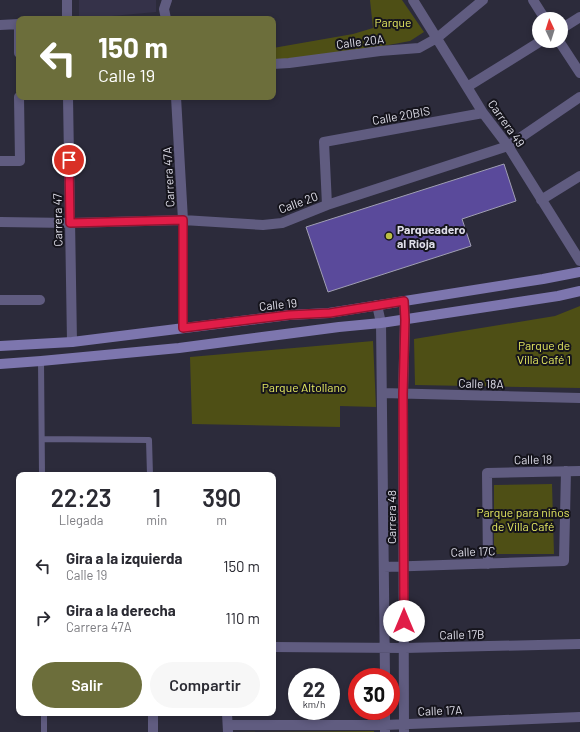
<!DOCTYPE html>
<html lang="es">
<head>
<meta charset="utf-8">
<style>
  body { margin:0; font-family:Barlow,sans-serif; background:#f7f7f7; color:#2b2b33; height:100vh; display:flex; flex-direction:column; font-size:15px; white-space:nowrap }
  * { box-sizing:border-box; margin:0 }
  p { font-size:13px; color:#7c7c81 }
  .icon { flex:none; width:22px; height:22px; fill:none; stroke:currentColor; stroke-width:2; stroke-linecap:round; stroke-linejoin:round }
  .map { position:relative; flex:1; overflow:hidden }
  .panel { position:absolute; left:16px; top:472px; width:260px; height:244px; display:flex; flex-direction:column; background:#fff; border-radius:8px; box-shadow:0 2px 6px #0003 }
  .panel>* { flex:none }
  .hud { position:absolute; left:16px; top:16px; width:260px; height:84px; border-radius:8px; box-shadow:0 2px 6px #0003; background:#6c6e3b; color:#fff; overflow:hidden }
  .needle { width:26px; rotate:356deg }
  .tools { position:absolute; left:532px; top:12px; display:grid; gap:8px }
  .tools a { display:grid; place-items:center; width:36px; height:36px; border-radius:50%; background:#fff; box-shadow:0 2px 6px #0003; font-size:20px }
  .speed { position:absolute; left:288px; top:668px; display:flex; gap:8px; font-size:20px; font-weight:700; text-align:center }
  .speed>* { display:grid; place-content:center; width:52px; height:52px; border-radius:50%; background:#fff; box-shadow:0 2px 6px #0003; line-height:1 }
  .speed small { font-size:10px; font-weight:400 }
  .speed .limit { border:6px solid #d22; background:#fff; color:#111 }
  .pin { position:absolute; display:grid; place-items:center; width:34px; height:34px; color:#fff; margin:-17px; border:2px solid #fff; border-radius:50%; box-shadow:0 1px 4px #0007 }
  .me { position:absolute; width:44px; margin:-22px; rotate:0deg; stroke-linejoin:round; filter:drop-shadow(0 0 3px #0008) }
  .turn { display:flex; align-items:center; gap:14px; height:84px; padding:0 16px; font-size:18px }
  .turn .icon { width:52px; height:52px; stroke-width:2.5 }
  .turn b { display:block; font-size:28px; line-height:34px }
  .eta { display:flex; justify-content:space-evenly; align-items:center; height:68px; text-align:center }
  .eta b { font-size:24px; font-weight:600; line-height:28px }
  .action { display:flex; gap:8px; margin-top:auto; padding:8px 16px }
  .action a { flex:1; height:46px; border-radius:24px; background:#6c6e3b; color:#fff; font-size:16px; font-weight:600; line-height:46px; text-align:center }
  .action a+a { background:#f7f7f7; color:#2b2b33 }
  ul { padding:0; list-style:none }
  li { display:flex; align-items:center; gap:12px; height:52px; padding:0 16px }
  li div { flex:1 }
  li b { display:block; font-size:15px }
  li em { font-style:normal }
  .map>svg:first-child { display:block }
  .built { fill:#353249 }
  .green { fill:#4e4f15 }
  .building { fill:#5a4a9b; stroke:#a09fb3 }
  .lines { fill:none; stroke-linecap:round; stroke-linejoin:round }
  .lane { stroke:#605c80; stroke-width:6 }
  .street { stroke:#605c80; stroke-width:10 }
  .secondary { stroke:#7d76ae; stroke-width:10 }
  .route-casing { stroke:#92132f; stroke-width:10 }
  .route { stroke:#e11d48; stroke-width:7 }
  .poi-dot { fill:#bcbf44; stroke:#15141c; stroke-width:1.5 }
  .labels { text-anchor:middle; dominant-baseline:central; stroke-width:4; stroke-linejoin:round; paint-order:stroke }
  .park-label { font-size:12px; fill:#e4e860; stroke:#15141c }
  .street-label { font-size:12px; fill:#dfdee9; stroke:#15141c }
  .poi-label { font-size:12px; font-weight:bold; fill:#dfdee9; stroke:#15141c; text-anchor:start }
</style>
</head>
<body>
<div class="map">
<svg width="580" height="732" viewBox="0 0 580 732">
  <rect width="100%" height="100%" fill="#2c2b3b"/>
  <!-- built -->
  <path class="built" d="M 79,0 L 156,0 L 156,12 L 79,19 Z"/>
  <!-- green -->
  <path class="green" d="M 370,0 L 402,0 L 424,32 L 410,41 L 378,47 L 273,62 L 273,48 L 353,34 L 373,28 Z
    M 580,306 L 580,388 L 415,385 L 414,339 L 555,316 Z
    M 373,341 L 376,407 L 340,406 L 340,427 L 192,424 L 190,357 Z
    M 552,484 L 554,554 L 494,554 L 494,485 Z
    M 374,731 L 374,732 L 237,732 Z"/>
  <!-- building -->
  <path class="building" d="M 504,164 L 516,201 L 462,219 L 471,246 L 328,292 L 306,227 Z"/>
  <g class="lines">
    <!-- lane -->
    <path class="lane" d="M 41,361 L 42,475 L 50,475
      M 42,439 L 149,440 L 150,475
      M 44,713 L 44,732"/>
    <!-- street -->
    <path class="street" d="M 413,0 L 467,87 L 483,113 L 508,146 L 580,261
      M 533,0 L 545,19
      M 67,19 L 67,0
      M 166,19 L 164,9 L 167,0
      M 0,25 L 19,24 L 19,53
      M 561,29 L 580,17
      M 559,41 L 580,73
      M 273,64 L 289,63 L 380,51 L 419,48 L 437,38 L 483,0
      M 467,87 L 541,41
      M 68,97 L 72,342
      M 176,97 L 183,220 L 183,328
      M 0,161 L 20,161 L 19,97
      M 541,200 L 580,176
      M 327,205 L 324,142 L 483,113
      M 0,222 L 70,223 L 183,220 L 263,225 L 282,223 L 327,205 L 508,146 L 580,97
      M 0,300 L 40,300
      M 404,301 L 405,320 L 403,394 L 404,732
      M 377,305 L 381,323 L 385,677
      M 382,393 L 580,398
      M 488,564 L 487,473 L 580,471
      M 384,567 L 564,561 L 566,471
      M 273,647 L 404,648 L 580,644
      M 385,711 L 385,732
      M 153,713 L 153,732
      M 227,713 L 228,732
      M 228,725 L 385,725 L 580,717"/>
    <!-- secondary -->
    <path class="secondary" d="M 0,346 L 72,342 L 289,315 L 329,313 L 543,279 L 580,272
      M 0,364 L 41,361 L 179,348 L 339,327 L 381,323 L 558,296 L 580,291"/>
  </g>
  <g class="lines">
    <defs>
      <path id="route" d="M 69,160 L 70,223 L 183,220 L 183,328 L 289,315 L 330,313 L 404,301 L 405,320 L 403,394 L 404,621"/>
    </defs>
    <!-- route casing -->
    <use href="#route" class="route-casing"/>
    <!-- route -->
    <use href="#route" class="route"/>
  </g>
  <!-- markers -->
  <circle class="poi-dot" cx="389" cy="236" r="4"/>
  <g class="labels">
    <!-- park labels -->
    <g class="park-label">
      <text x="393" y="22">Parque</text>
      <text x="544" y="345">Parque de<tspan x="544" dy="14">Villa Café 1</tspan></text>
      <text x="304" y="387">Parque Altollano</text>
      <text x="523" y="512">Parque para niños<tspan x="523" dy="14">de Villa Café</tspan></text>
    </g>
    <!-- street labels -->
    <g class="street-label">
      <text transform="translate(360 41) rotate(-7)">Calle 20A</text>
      <text transform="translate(401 115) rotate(-10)">Calle 20BIS</text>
      <text transform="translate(507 123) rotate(55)">Carrera 49</text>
      <text transform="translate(168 177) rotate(-93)">Carrera 47A</text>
      <text transform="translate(298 202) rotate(-20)">Calle 20</text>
      <text transform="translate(57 220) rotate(-91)">Carrera 47</text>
      <text transform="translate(278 304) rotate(-6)">Calle 19</text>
      <text transform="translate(481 383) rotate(1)">Calle 18A</text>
      <text transform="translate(533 459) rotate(-1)">Calle 18</text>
      <text transform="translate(391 517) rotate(-90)">Carrera 48</text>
      <text transform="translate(473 551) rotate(-2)">Calle 17C</text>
      <text transform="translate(462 634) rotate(-1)">Calle 17B</text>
      <text transform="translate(440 710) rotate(-2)">Calle 17A</text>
    </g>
    <!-- poi labels -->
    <g class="poi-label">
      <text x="397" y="229">Parqueadero<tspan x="397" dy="14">al Rioja</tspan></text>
    </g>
  </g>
</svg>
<div class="tools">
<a><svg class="needle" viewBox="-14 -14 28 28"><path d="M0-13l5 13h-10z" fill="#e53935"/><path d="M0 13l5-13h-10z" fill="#7c7c81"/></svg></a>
</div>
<div class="speed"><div>22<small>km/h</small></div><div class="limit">30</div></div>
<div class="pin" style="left:69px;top:160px;background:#d93025"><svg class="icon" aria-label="arrive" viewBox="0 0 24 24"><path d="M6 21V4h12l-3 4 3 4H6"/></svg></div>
<svg class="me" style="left:404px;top:621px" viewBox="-20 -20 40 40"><circle r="19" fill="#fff"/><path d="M0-13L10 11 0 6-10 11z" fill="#e11d48"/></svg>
<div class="hud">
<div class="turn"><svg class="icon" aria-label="left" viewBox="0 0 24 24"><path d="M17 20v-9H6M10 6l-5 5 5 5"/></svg><div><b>150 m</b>Calle 19</div></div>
</div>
<section class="panel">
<div class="eta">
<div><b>22:23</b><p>Llegada</p></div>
<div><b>1</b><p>min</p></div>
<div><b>390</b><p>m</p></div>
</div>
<ul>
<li><svg class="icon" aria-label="left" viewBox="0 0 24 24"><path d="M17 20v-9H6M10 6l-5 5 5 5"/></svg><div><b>Gira a la izquierda</b><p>Calle 19</p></div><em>150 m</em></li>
<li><svg class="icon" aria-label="right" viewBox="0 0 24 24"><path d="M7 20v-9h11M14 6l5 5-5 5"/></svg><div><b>Gira a la derecha</b><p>Carrera 47A</p></div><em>110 m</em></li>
</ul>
<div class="action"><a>Salir</a><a>Compartir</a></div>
</section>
</div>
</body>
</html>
